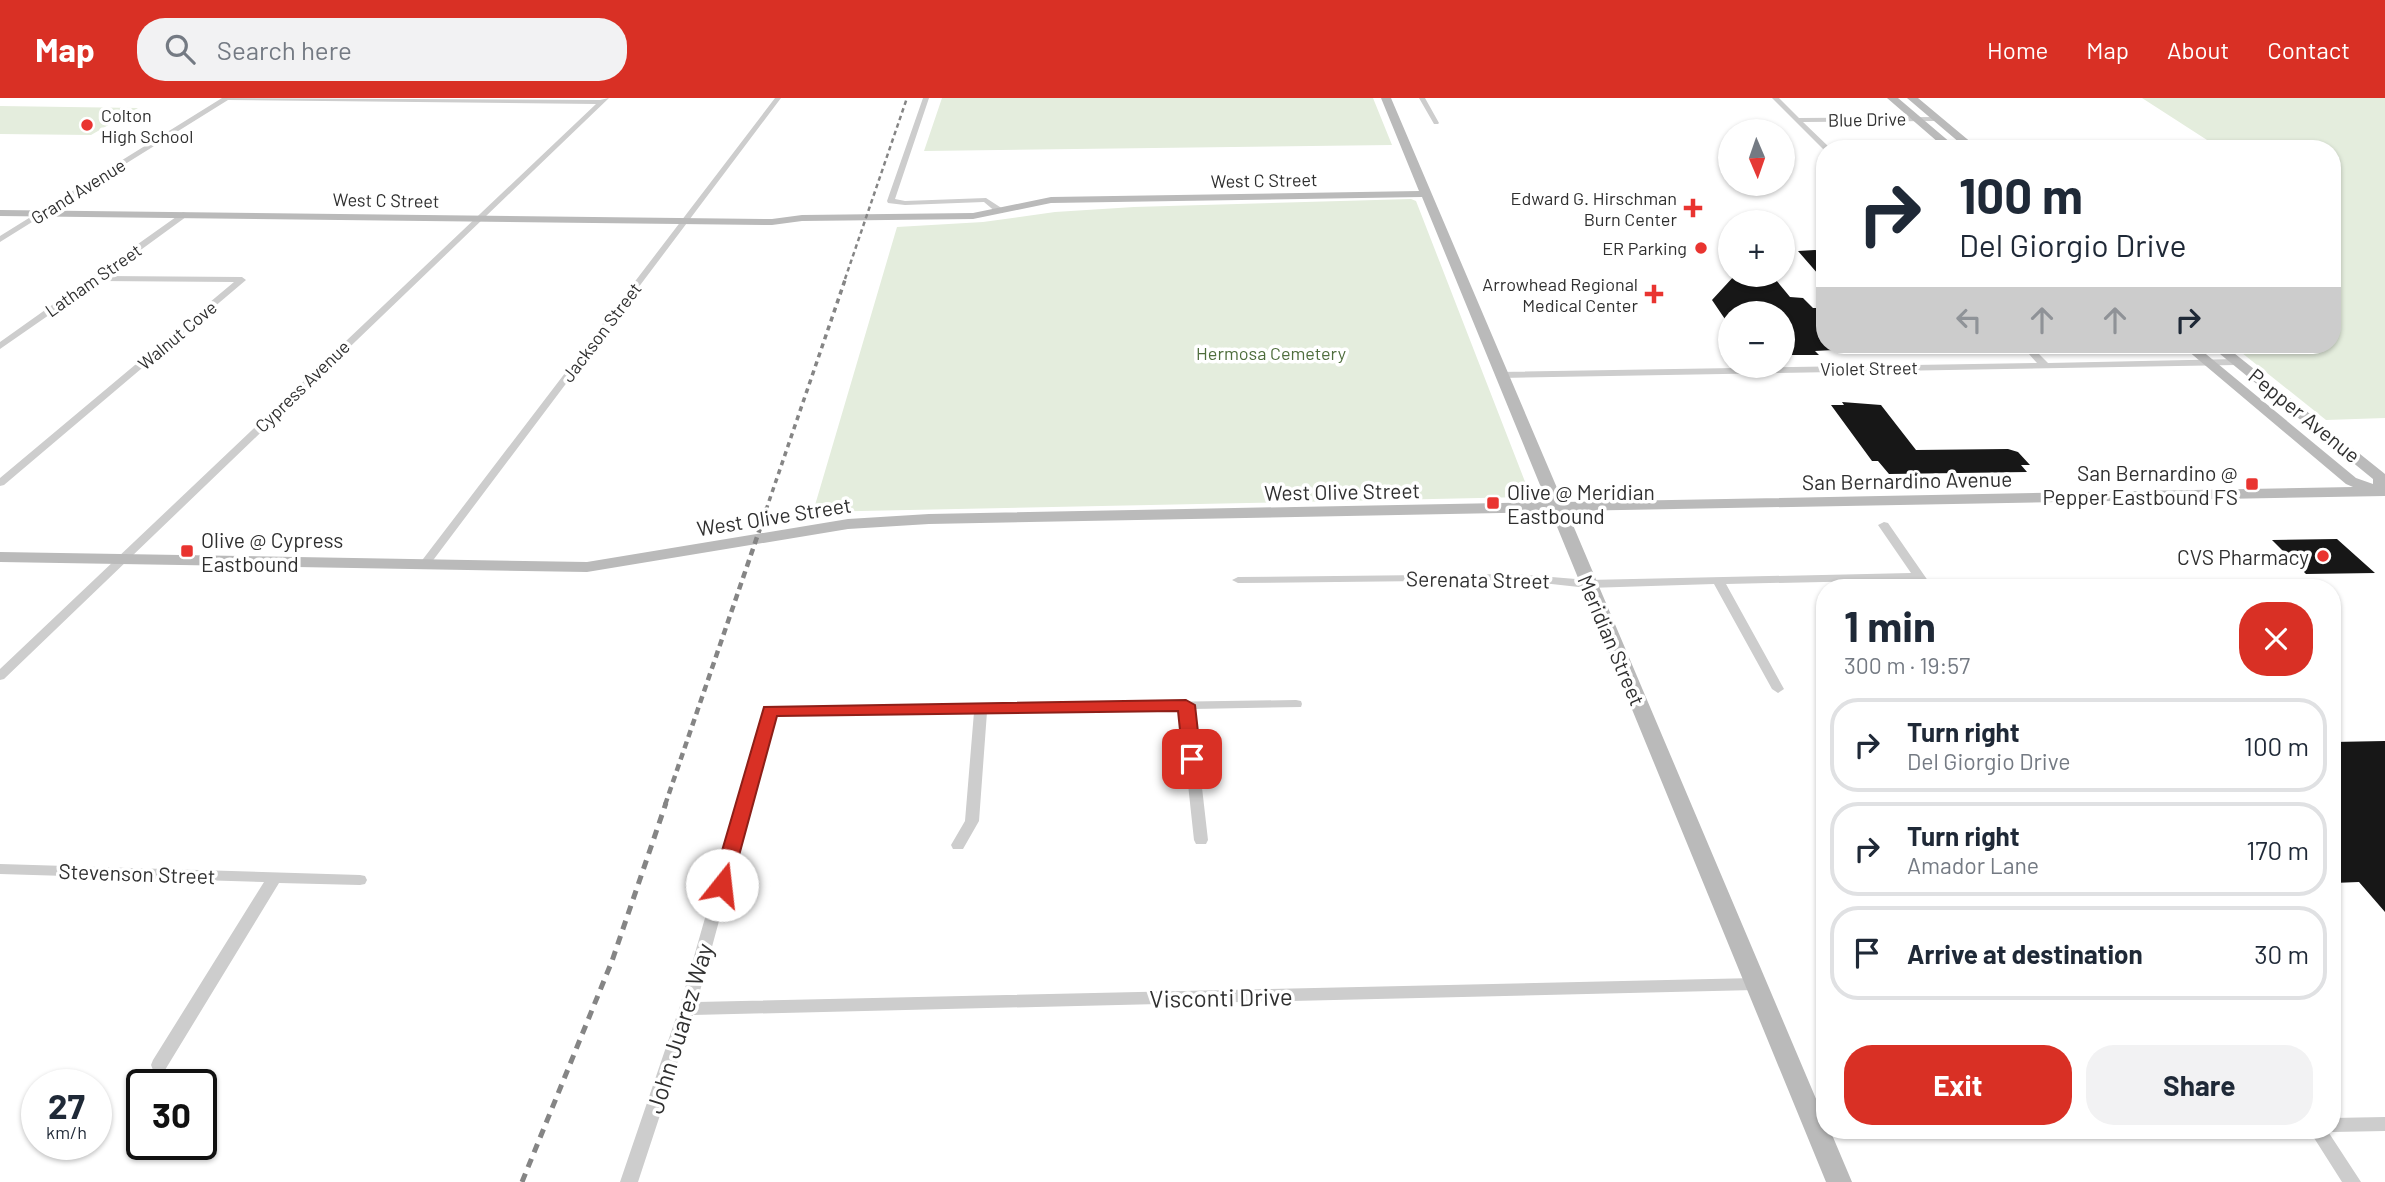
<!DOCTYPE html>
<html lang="en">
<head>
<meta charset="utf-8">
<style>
  body { margin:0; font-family:Barlow,sans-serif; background:#f2f2f3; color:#1f2937; height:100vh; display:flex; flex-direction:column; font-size:26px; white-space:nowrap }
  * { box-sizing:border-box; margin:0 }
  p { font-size:23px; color:#747a83 }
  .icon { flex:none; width:38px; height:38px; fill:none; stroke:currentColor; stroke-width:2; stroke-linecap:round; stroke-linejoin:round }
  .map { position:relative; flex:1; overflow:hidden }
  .details { position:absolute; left:1816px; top:481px; width:525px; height:560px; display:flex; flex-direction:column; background:#fff; border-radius:28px; box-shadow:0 2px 5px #0004 }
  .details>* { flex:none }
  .guide { position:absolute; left:1816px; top:42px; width:525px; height:214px; border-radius:28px; box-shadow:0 2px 5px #0004; background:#fff; color:#1f2937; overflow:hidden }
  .needle { width:46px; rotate:178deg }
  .tools { position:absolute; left:1718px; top:21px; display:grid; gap:14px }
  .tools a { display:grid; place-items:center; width:77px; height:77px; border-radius:50%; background:#fff; box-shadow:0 2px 5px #0004; font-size:35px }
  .speed { position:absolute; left:21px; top:971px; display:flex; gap:14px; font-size:35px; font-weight:700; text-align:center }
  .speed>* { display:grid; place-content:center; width:91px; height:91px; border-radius:50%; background:#fff; box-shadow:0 2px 5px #0004; line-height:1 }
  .speed small { font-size:18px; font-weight:400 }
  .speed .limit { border:4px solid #111; border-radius:10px; background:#fff; color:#111 }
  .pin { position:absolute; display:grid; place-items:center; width:60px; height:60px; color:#fff; margin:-30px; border-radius:14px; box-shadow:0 4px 10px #0006 }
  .me { position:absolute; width:77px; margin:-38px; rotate:16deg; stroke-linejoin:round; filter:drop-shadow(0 0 5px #0008) }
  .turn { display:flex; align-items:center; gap:24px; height:147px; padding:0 28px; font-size:32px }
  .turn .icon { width:91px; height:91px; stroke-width:2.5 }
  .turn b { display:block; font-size:49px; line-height:60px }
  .lanes { display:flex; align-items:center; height:66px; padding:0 28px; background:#0003; justify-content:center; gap:35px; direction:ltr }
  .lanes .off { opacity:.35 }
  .round { display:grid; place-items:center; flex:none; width:74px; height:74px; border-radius:28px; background:#f2f2f3 }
  .overview { display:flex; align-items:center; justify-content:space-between; height:119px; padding:0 28px }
  h1 { font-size:42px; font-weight:700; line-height:52px }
  .action { display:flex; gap:14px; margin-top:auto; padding:14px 28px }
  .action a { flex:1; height:80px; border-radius:28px; background:#d93025; color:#fff; font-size:28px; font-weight:700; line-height:80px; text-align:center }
  .action a+a { background:#f2f2f3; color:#1f2937 }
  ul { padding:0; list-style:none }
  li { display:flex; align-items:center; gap:21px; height:94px; margin:0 14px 10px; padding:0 14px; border:4px solid #e0e1e3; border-radius:28px }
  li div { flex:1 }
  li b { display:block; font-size:26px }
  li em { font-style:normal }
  header { display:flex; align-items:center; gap:42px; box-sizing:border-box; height:98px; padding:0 35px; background:#d93025; color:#fff }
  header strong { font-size:33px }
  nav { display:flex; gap:38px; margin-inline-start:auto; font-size:24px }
  .search { width:490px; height:63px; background:#f2f2f3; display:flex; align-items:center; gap:18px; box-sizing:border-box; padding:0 24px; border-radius:28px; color:#747a83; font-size:26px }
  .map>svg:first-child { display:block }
  .green { fill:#e4eddd }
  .building { fill:#171717 }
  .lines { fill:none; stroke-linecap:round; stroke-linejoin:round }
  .street { fill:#cdcdcd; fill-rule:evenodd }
  .secondary { fill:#bababa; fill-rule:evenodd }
  .rail-far3 { stroke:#858585; stroke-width:2.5; stroke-dasharray:4.5 3.5; stroke-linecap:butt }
  .rail-far2 { stroke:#858585; stroke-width:3.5; stroke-dasharray:5 4.5; stroke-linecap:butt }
  .rail-far1 { stroke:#858585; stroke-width:4.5; stroke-dasharray:7 5; stroke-linecap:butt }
  .rail { stroke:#858585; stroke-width:5; stroke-dasharray:9 7; stroke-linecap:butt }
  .route { fill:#d93025; stroke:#8d1f18; stroke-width:2 }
  .poi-dot { fill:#e93430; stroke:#fff; stroke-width:2.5 }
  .labels { text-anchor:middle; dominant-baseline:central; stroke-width:7; stroke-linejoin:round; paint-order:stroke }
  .far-poi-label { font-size:18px; fill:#303030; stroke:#fff; text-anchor:end }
  .far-street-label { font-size:18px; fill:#303030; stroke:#fff }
  .far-park-label { font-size:18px; fill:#4e6d3c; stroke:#fff }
  .street-label { font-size:21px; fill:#303030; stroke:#fff }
  .poi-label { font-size:21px; fill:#303030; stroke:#fff; text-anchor:end }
  .near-street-label { font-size:24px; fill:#303030; stroke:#fff }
</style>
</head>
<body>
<header>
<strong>Map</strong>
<div class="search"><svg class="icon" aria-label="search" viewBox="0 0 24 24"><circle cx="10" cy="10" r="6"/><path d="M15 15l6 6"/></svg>Search here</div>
<nav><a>Home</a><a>Map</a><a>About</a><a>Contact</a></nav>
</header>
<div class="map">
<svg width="2385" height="1084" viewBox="0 0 2385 1084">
  <rect width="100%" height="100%" fill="#fff"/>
  <!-- green -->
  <path class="green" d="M 942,0 L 1373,0 L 1392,47 L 924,53 Z
    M 2142,0 L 2385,0 L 2385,320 L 2326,322 L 2232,247 L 2333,247 L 2333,51 L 2221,51 Z
    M 0,8 L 138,10 L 91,37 L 0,36 Z
    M 1411,101 L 1416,103 L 1531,399 L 813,414 L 897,129 L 983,124 L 1055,114 L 1134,109 Z"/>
  <!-- building -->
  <path class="building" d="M 1815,152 L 1825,154 L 1825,184 L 1798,153 Z
    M 1735,177 L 1776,182 L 1790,199 L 1803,200 L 1813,210 L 1825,210 L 1825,247 L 1833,252 L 1815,253 L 1819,257 L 1791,257 L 1783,248 L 1783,215 L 1731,215 L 1731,230 L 1712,202 Z
    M 1842,304 L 1881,307 L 1916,352 L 2008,351 L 2018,354 L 2030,367 L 2021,367 L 2027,374 L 1889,376 L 1878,363 L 1872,363 L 1831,307 L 1844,307 Z
    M 2337,441 L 2375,475 L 2306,476 L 2272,442 Z
    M 2385,643 L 2385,814 L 2359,784 L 2333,785 L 2333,644 Z"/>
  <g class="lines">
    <!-- street -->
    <path class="street" d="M 222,0 L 600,2 L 609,0 L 4,581 L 0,582 L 0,571 L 596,6 L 228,2 L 0,144 L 0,138 Z
      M 775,0 L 781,0 L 428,469 L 420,469 L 418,467 L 420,465 Z
      M 923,0 L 929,0 L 895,101 L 905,103 L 986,100 L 1003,111 L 1003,115 L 997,115 L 984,104 L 905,107 L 888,105 L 887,103 Z
      M 1419,0 L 1425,0 L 1439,25 L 1438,26 L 1434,26 Z
      M 1772,0 L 1779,0 L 1799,20 L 1937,19 L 1940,21 L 1937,23 L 1803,24 L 1829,49 L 1825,53 Z
      M 183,114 L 190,116 L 105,178 L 242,179 L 246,182 L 4,387 L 0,388 L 0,380 L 234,184 L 98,183 L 0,251 L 0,244 Z
      M 2021,247 L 2030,247 L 2048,265 L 2236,261 L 2241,264 L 2236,267 L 1501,280 L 1496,277 L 1501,274 L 2037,265 Z
      M 1884,424 L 1888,425 L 1933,490 L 1921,490 L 1915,482 L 1726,486 L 1784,591 L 1778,595 L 1772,591 L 1714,486 L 1588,490 L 1514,482 L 1238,485 L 1232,482 L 1238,479 L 1514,476 L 1588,482 L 1911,475 L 1878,427 Z
      M 1296,602 L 1301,603 L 1302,606 L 1301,609 L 1193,611 L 1208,742 L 1206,746 L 1196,746 L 1194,742 L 1180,612 L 987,614 L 979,723 L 963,751 L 953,751 L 951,747 L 965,723 L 974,614 L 775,617 L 697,904 L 1755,880 L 1761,882 L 1763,886 L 1761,890 L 1755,892 L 693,917 L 638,1084 L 620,1084 L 679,911 L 765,610 Z
      M 0,766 L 360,777 L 365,778 L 367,782 L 365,786 L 360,787 L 279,785 L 165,972 L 159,974 L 153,972 L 151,967 L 153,962 L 264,784 L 0,776 Z
      M 2385,1019 L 2385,1033 L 2333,1034 L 2328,1032 L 2333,1032 L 2333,1020 Z
      M 2309,1032 L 2327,1032 L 2361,1084 L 2342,1084 Z"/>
    <!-- secondary -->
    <path class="secondary" d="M 1381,0 L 1391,0 L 1563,404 L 2353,389 L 2346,386 L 2181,247 L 2195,247 L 2356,380 L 2373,386 L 2373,381 L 2209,247 L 2224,247 L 2385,376 L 2385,398 L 1567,413 L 1825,1022 L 1825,1032 L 1830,1032 L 1852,1084 L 1826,1084 L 1551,414 L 929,426 L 848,431 L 587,474 L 0,464 L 0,454 L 587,464 L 848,421 L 929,416 L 1547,404 L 1422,99 L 1051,105 L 973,121 L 802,123 L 772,127 L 0,118 L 0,112 L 772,121 L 802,117 L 973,115 L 1051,99 L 1419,93 Z
      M 1887,0 L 1898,0 L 1958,51 L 1946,51 Z
      M 1907,0 L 1918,0 L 1979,51 L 1967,51 Z"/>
    <!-- rail-far3 -->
    <path class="rail-far3" d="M 845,181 L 907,0"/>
    <!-- rail-far2 -->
    <path class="rail-far2" d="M 766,412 L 846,179"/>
    <!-- rail-far1 -->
    <path class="rail-far1" d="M 665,707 L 767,410"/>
    <!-- rail -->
    <path class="rail" d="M 522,1084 L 612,863 L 666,705"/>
  </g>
  <!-- route -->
  <path class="route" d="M 1186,602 L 1195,607 L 1201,661 L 1192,667 L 1183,661 L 1178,613 L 777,618 L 731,787 L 722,794 L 712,787 L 764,609 Z"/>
  <!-- markers -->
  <g class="poi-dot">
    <circle cx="87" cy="27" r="7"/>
    <path d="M1689.5 99.5h7v7h7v7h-7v7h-7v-7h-7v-7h7z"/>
    <circle cx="1701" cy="150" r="7"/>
    <path d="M1650.5 185.5h7v7h7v7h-7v7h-7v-7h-7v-7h7z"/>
    <rect x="2245" y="379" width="14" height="14" rx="3.5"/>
    <rect x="1486" y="398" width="14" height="14" rx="3.5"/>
    <rect x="180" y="446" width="14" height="14" rx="3.5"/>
    <circle cx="2323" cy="458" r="7"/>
  </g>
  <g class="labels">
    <!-- far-poi labels -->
    <g class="far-poi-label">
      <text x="101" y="17" text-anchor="start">Colton<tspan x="101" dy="21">High School</tspan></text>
      <text x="1677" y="100">Edward G. Hirschman<tspan x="1677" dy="21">Burn Center</tspan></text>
      <text x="1687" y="150">ER Parking</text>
      <text x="1638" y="186">Arrowhead Regional<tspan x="1638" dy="21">Medical Center</tspan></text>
    </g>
    <!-- far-street labels -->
    <g class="far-street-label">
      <text transform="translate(1867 21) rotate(-1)">Blue Drive</text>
      <text transform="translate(1264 82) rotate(-1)">West C Street</text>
      <text transform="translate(78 93) rotate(-32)">Grand Avenue</text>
      <text transform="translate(386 102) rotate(1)">West C Street</text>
      <text transform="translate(93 182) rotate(-35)">Latham Street</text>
      <text transform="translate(601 234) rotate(-53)">Jackson Street</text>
      <text transform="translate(177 237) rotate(-40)">Walnut Cove</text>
      <text transform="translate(1869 270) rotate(-1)">Violet Street</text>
      <text transform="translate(302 288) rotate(-44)">Cypress Avenue</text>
    </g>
    <!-- far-park labels -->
    <g class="far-park-label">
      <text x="1271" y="255">Hermosa Cemetery</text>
    </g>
    <!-- street labels -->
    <g class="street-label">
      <text transform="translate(2305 317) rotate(39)">Pepper Avenue</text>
      <text transform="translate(1907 382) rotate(-1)">San Bernardino Avenue</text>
      <text transform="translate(1342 393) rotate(-1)">West Olive Street</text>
      <text transform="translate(774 418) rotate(-9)">West Olive Street</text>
      <text transform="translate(1478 481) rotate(1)">Serenata Street</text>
      <text transform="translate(1612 542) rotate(67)">Meridian Street</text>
      <text transform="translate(137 775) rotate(2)">Stevenson Street</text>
    </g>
    <!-- poi labels -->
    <g class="poi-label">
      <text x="2238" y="374">San Bernardino @<tspan x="2238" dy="24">Pepper Eastbound FS</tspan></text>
      <text x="1507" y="393" text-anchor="start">Olive @ Meridian<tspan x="1507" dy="24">Eastbound</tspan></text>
      <text x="201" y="441" text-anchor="start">Olive @ Cypress<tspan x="201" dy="24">Eastbound</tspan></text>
      <text x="2309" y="458">CVS Pharmacy</text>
    </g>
    <!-- near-street labels -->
    <g class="near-street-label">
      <text transform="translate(1221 899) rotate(-1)">Visconti Drive</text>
      <text transform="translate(679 930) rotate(-73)">John Juarez Way</text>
    </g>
  </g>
</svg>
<div class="tools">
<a><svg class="needle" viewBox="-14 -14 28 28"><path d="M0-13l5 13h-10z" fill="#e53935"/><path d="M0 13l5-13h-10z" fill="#747a83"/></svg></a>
<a>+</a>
<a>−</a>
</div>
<div class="speed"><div>27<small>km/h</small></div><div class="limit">30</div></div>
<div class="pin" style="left:1192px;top:661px;background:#d93025"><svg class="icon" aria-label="arrive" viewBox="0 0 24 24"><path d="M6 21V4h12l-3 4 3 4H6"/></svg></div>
<svg class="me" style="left:722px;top:787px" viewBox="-20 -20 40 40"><circle r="19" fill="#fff"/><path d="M0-13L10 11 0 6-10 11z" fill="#d93025"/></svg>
<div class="guide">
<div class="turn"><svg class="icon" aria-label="right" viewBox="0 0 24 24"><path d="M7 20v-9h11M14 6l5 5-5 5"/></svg><div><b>100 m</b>Del Giorgio Drive</div></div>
<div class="lanes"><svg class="icon off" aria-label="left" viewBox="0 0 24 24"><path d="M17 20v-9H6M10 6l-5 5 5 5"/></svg><svg class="icon off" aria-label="ahead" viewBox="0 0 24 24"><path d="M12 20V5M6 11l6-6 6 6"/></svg><svg class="icon off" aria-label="ahead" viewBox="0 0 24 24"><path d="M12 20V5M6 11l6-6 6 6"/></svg><svg class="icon" aria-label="right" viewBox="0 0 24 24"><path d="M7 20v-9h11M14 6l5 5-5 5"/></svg></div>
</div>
<section class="details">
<div class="overview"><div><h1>1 min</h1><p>300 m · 19:57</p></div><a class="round" style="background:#d93025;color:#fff"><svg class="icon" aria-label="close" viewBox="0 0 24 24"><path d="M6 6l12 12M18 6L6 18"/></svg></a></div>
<ul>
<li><svg class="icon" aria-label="right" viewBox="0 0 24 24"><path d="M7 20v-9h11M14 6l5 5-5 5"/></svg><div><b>Turn right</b><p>Del Giorgio Drive</p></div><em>100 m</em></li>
<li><svg class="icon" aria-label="right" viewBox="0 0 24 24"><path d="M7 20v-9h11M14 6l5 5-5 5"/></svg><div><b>Turn right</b><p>Amador Lane</p></div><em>170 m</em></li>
<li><svg class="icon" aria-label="arrive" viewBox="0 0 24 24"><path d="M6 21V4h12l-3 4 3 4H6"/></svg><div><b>Arrive at destination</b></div><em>30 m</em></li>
</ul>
<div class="action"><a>Exit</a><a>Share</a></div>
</section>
</div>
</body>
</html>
